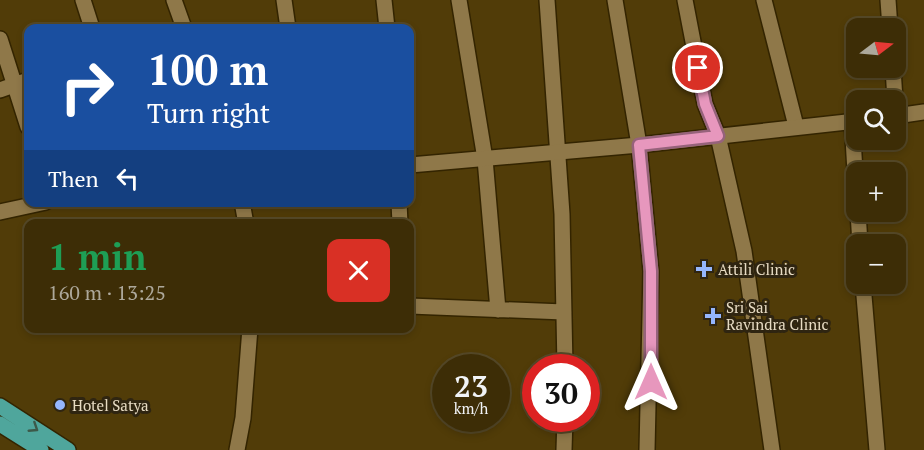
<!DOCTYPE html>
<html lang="en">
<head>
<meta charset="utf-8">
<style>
  body { margin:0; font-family:"PT Serif",serif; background:#443510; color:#f1f3f6; height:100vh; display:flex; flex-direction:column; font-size:22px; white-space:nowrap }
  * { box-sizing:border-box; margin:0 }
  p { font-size:20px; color:#ada89b }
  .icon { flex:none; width:33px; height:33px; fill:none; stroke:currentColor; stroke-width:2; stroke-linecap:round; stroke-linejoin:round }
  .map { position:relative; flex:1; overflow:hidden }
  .details { position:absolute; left:24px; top:219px; width:390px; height:114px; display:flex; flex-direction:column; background:#3d2d06; border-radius:12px; box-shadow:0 3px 9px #0003,0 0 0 2px #564928 }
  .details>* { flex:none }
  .top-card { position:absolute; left:24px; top:24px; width:390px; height:183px; border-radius:12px; box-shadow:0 3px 9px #0003,0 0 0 2px #564928; background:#1a4fa0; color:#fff; overflow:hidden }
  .needle { width:39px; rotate:74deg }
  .fabs { position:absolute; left:846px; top:18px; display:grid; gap:12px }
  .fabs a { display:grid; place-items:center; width:60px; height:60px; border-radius:12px; background:#3d2d06; box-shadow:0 3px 9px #0003,0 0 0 2px #564928; font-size:30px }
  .speed { position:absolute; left:432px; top:354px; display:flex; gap:12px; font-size:30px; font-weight:700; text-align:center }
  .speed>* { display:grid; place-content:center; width:78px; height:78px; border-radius:50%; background:#3d2d06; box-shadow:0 3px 9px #0003,0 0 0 2px #564928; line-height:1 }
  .speed small { font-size:15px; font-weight:400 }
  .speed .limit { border:9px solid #d22; background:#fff; color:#111 }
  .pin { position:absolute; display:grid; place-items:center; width:51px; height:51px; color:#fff; margin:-26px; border:3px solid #fff; border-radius:50%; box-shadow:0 2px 6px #0007 }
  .me { position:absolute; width:66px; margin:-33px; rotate:0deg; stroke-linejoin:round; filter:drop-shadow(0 0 4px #0008) }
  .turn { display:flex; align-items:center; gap:21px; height:126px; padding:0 24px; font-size:27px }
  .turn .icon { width:78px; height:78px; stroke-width:2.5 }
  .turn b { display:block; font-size:42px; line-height:51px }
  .then { display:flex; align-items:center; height:57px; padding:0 24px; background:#0003; gap:12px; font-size:22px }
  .round { display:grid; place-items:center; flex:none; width:63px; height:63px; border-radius:12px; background:#443510 }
  .head { display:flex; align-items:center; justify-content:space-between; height:102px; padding:0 24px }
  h1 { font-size:36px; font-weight:800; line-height:45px; color:#1e9e55 }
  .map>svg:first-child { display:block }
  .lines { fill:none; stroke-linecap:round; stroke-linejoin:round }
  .minor-casing { stroke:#332400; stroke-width:18 }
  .tertiary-casing { stroke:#332400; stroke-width:18 }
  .primary-casing { stroke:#332400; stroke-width:18 }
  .minor { stroke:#8f7849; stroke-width:15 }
  .tertiary { stroke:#8f7849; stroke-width:15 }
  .primary { stroke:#4fa69c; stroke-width:15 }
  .oneway { stroke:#3c5949 }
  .route-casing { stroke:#96627b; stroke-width:15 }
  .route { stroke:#e797bd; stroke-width:10 }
  .poi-dot { fill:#95b6fd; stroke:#2f2511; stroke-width:2 }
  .labels { text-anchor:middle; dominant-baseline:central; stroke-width:6; stroke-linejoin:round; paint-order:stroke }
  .poi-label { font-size:15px; fill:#e7dbc3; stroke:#2f2511; text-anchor:start }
</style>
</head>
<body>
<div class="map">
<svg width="924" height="450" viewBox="0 0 924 450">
  <rect width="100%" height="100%" fill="#513c08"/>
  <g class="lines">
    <defs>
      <path id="minor" d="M 83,0 L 92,28
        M 174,0 L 184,28
        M 284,0 L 288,28
        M 384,0 L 387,28
        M 459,0 L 485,159 L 498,310
        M 547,0 L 562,214 L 565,368
        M 615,0 L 639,145 L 651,271 L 647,450
        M 685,0 L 705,104 L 718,136 L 744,251 L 772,450
        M 764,0 L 796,126
        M 888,0 L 890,28
        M 0,39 L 28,127
        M 893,68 L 895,100
        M 0,90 L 28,80
        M 852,121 L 856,189
        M 242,202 L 246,224
        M 399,202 L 400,224
        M 858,212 L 860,244
        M 863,284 L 877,450
        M 410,306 L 564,312
        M 237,450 L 243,418 L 250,328
        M 564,450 L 565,418"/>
      <path id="tertiary" d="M 896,116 L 924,112
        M 410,165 L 639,145 L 856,121
        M 0,212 L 46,202"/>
      <path id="primary" d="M 0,406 L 68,450
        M 0,424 L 41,450"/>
    </defs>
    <!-- minor casing -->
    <use href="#minor" class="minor-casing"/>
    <!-- tertiary casing -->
    <use href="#tertiary" class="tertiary-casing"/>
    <!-- primary casing -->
    <use href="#primary" class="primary-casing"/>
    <!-- minor -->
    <use href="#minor" class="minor"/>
    <!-- tertiary -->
    <use href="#tertiary" class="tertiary"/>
    <!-- primary -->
    <use href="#primary" class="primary"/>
  </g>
  <!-- one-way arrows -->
  <defs><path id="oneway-chevron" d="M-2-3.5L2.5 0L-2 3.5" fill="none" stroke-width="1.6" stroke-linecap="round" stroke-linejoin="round" transform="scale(1.5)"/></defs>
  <use class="oneway" href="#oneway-chevron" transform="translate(34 428) rotate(33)"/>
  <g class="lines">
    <defs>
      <path id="route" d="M 651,382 L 651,271 L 639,145 L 718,136 L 705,104 L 698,68"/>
    </defs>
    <!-- route casing -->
    <use href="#route" class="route-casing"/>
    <!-- route -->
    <use href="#route" class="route"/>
  </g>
  <!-- markers -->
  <g class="poi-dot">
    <path d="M701 260h6v6h6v6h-6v6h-6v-6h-6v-6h6z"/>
    <path d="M710 307h6v6h6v6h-6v6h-6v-6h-6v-6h6z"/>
    <circle cx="60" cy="405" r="6"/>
  </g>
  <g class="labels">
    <!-- poi labels -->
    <g class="poi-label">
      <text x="718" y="269">Attili Clinic</text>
      <text x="726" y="307">Sri Sai<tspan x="726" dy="17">Ravindra Clinic</tspan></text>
      <text x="72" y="405">Hotel Satya</text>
    </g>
  </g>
</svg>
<div class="fabs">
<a><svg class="needle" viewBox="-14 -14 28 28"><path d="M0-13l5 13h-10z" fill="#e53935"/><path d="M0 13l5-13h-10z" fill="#ada89b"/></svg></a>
<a><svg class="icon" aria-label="search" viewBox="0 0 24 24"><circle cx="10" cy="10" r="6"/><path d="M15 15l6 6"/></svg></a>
<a>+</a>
<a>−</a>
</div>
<div class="speed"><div>23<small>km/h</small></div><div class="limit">30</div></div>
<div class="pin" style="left:698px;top:68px;background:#d93025"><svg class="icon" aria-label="arrive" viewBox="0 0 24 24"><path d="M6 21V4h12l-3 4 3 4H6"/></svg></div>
<svg class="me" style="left:651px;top:382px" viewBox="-20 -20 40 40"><path d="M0-17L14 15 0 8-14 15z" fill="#e797bd" stroke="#fff" stroke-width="4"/></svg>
<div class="top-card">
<div class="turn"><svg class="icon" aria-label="right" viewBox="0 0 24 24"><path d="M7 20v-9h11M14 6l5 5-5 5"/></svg><div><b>100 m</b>Turn right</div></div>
<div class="then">Then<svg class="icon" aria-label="left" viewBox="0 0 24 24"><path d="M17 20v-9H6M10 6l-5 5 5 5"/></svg></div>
</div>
<section class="details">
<div class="head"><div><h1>1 min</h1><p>160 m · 13:25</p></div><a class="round" style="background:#d93025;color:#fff"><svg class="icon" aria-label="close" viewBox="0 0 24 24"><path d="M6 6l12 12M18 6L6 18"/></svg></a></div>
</section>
</div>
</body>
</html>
